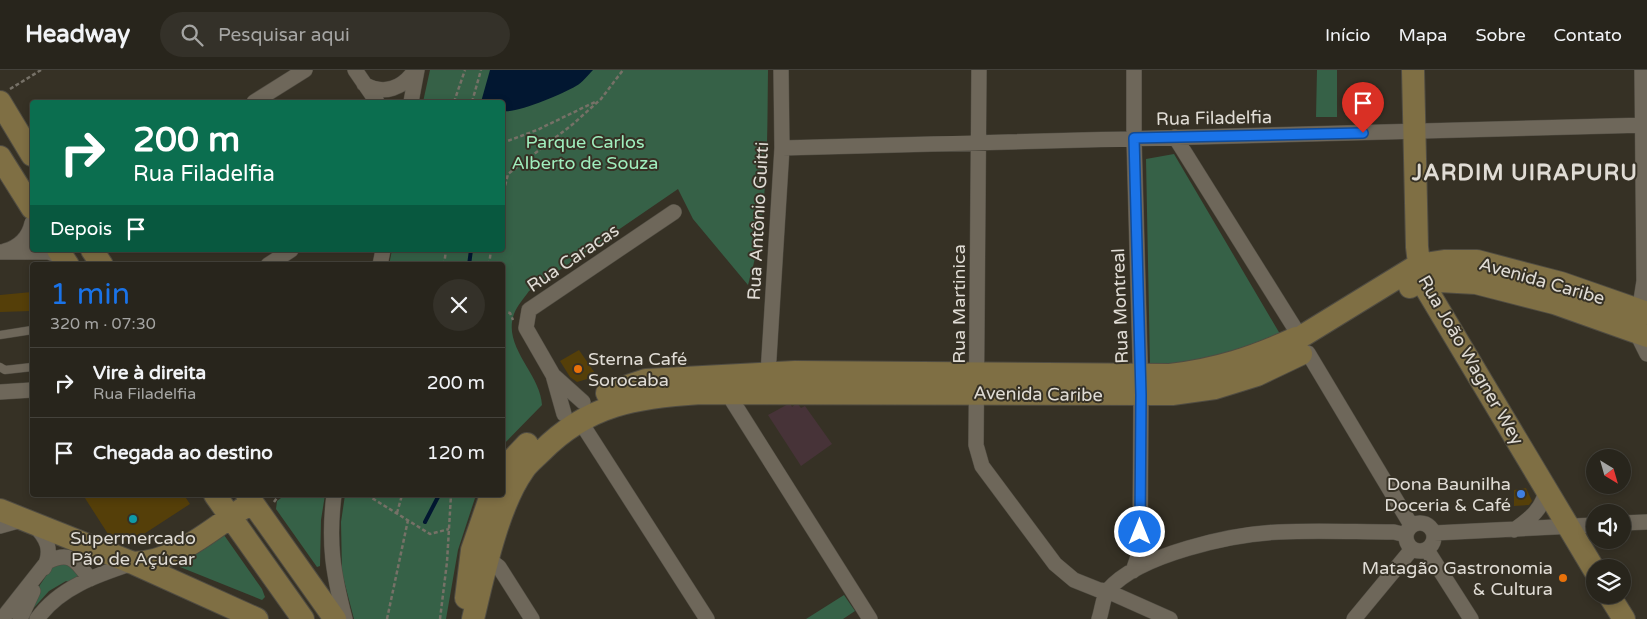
<!DOCTYPE html>
<html lang="pt">
<head>
<meta charset="utf-8">
<style>
  body { margin:0; font-family:"Varela Round",sans-serif; background:#343129; color:#f1f3f6; height:100vh; display:flex; flex-direction:column; font-size:19px; white-space:nowrap }
  * { box-sizing:border-box; margin:0 }
  p { font-size:16px; color:#a5a5a3 }
  .icon { flex:none; width:28px; height:28px; fill:none; stroke:currentColor; stroke-width:2; stroke-linecap:round; stroke-linejoin:round }
  .map { position:relative; flex:1; overflow:hidden }
  .details { position:absolute; left:30px; top:192px; width:475px; height:235px; display:flex; flex-direction:column; background:#28251c; border-radius:5px; box-shadow:0 2px 8px #0003,0 0 0 1px #44423b }
  .details>* { flex:none }
  .top-card { position:absolute; left:30px; top:30px; width:475px; height:152px; border-radius:5px; box-shadow:0 2px 8px #0003,0 0 0 1px #44423b; background:#0b6e4f; color:#fff; overflow:hidden }
  .needle { width:32px; rotate:143deg }
  .buttons { position:absolute; left:1586px; top:379px; display:grid; gap:10px }
  .buttons a { display:grid; place-items:center; width:45px; height:45px; border-radius:50%; background:#28251c; box-shadow:0 2px 8px #0003,0 0 0 1px #44423b; font-size:25px }
  .pin { position:absolute; display:grid; place-items:center; width:42px; height:42px; color:#fff; margin:-51px -21px; border-radius:50% 50% 50% 0; rotate:-45deg; box-shadow:0 0 5px #0007 }
  .pin .icon { rotate:45deg }
  .me { position:absolute; width:55px; margin:-28px; rotate:0deg; stroke-linejoin:round; filter:drop-shadow(0 0 4px #0008) }
  .turn { display:flex; align-items:center; gap:18px; height:105px; padding:0 20px; font-size:22px }
  .turn .icon { width:65px; height:65px; stroke-width:2.5 }
  .turn b { display:block; font-size:35px; line-height:42px }
  .then { display:flex; align-items:center; height:48px; padding:0 20px; background:#0003; gap:10px; font-size:19px }
  .round { display:grid; place-items:center; flex:none; width:52px; height:52px; border-radius:26px; background:#343129 }
  .overview { display:flex; align-items:center; justify-content:space-between; height:85px; padding:0 20px }
  h1 { font-size:30px; font-weight:600; line-height:38px; color:#1a73e8 }
  ul { padding:0; list-style:none }
  li { display:flex; align-items:center; gap:15px; height:70px; padding:0 20px; border-top:1px solid #44423b }
  li div { flex:1 }
  li b { display:block; font-size:19px }
  li em { font-style:normal }
  header { display:flex; align-items:center; gap:30px; box-sizing:border-box; height:70px; padding:0 25px; background:#28251c; border-bottom:1px solid #44423b }
  header strong { font-size:24px }
  nav { display:flex; gap:28px; margin-inline-start:auto; font-size:18px }
  .search { width:350px; height:45px; background:#343129; display:flex; align-items:center; gap:12px; box-sizing:border-box; padding:0 18px; border-radius:28px; color:#a5a5a3; font-size:19px }
  .map>svg:first-child { display:block }
  .commercial { fill:#473338 }
  .green { fill:#366147 }
  .water { fill:#021731 }
  .lines { fill:none; stroke-linecap:round; stroke-linejoin:round }
  .stream { stroke:#021731; stroke-width:4 }
  .building { fill:#553f09 }
  .lane-casing { stroke:#504c42; stroke-width:9 }
  .street-casing { stroke:#504c42; stroke-width:16 }
  .secondary-casing { stroke:#504c42; stroke-width:24 }
  .path { stroke:#767167; stroke-width:2.5; stroke-dasharray:4 2.5; stroke-linecap:butt }
  .lane { stroke:#6e675a; stroke-width:8 }
  .street { stroke:#6e675a; stroke-width:15 }
  .secondary { stroke:#7f6f44; stroke-width:22 }
  .route-casing { stroke:#114b97; stroke-width:12 }
  .route { stroke:#1a73e8; stroke-width:9 }
  .food-dot { fill:#e8710a; stroke:#363125; stroke-width:2 }
  .shop-dot { fill:#3f7fe0; stroke:#363125; stroke-width:2 }
  .culture-dot { fill:#0f9aa8; stroke:#363125; stroke-width:2 }
  .labels { text-anchor:middle; dominant-baseline:central; stroke-width:4; stroke-linejoin:round; paint-order:stroke }
  .street-label { font-size:18px; fill:#e0dcd5; stroke:#363125 }
  .park-label { font-size:18px; fill:#a0eebd; stroke:#363125 }
  .poi-label { font-size:18px; fill:#e0dcd5; stroke:#363125; text-anchor:end }
  .district-label { font-size:22px; font-weight:bold; letter-spacing:1px; fill:#e0dcd5; stroke:#363125 }
</style>
</head>
<body>
<header>
<strong>Headway</strong>
<div class="search"><svg class="icon" aria-label="search" viewBox="0 0 24 24"><circle cx="10" cy="10" r="6"/><path d="M15 15l6 6"/></svg>Pesquisar aqui</div>
<nav><a>Início</a><a>Mapa</a><a>Sobre</a><a>Contato</a></nav>
</header>
<div class="map">
<svg width="1647" height="549" viewBox="0 0 1647 549">
  <rect width="100%" height="100%" fill="#363125"/>
  <!-- commercial -->
  <path class="commercial" d="M 790,333 L 792,337 L 797,333 L 801,338 L 805,336 L 832,374 L 801,396 L 768,345 Z"/>
  <!-- green -->
  <path class="green" d="M 430,0 L 768,0 C 767,72 769,146 748,215 L 693,149 L 678,119 L 529,221 C 524,228 517,236 514,244 C 502,277 541,304 542,335 L 503,375 L 502,195 L 389,195 L 392,180 L 502,180 L 502,32 L 423,32 Z
    M 1317,0 L 1337,0 L 1337,47 L 1316,47 Z
    M 1174,84 L 1280,264 L 1228,285 L 1189,295 L 1150,296 L 1146,89 Z
    M 285,425 L 325,425 L 321,450 L 320,496 L 317,497 L 276,439 L 277,431 Z
    M 345,425 L 476,425 L 458,480 L 446,549 L 354,549 L 342,503 L 341,452 Z
    M 224,465 L 262,519 L 265,527 L 262,530 L 180,497 L 180,492 Z
    M 54,494 L 68,495 L 80,506 L 71,513 L 66,511 L 49,521 L 31,541 L 38,518 Z
    M 844,525 L 855,541 L 843,549 L 806,549 Z"/>
  <!-- water -->
  <path class="water" d="M 490,0 L 593,0 C 588,5 582,13 576,16 C 563,24 515,44 503,41 L 502,32 L 481,32 Z"/>
  <g class="lines">
    <!-- stream -->
    <path class="stream" d="M 469,195 L 471,180
      M 425,452 L 439,425"/>
  </g>
  <!-- building -->
  <path class="building" d="M 32,222 L 32,241 L 0,242 L 0,225 Z
    M 579,280 L 597,306 L 577,312 L 570,307 L 560,291 Z
    M 1526,418 L 1532,431 L 1529,435 L 1514,436 L 1514,420 Z
    M 83,425 L 184,425 L 190,434 L 130,473 L 108,464 Z"/>
  <g class="lines">
    <defs>
      <path id="lane" d="M 0,265 L 32,260
        M 0,297 L 5,300 L 32,297"/>
      <path id="street" d="M 355,0 L 377,32
        M 979,0 L 976,375 L 982,396 L 1055,494 L 1074,510 L 1099,520 L 1107,521 L 1170,549
        M 1642,0 L 1644,211 L 1636,262 L 1647,284
        M 364,14 C 384,26 403,18 415,0
        M 254,32 L 305,0
        M 411,32 L 417,0
        M 1175,67 L 1299,265
        M 782,78 L 1647,55
        M 5,181 C 19,177 29,167 32,153
        M 0,182 L 48,182 L 63,187
        M 268,195 L 291,180
        M 380,195 L 383,180
        M 1308,283 L 1411,455
        M 768,304 L 782,78 L 781,0
        M 553,305 L 583,332
        M 0,322 L 32,320
        M 728,324 L 870,549
        M 564,344 L 553,305 L 526,258 L 529,240 L 674,142
        M 580,351 L 707,549
        M 334,425 C 328,473 333,503 345,549
        M1406 467a14 14 0 1 1 28 0a14 14 0 1 1-28 0Z
        M 1622,453 L 1647,452
        M 34,455 C 47,468 53,480 44,498
        M 0,456 L 25,449
        M 1514,460 C 1530,449 1545,437 1546,417
        M 1434,463 L 1595,455
        M 1427,480 L 1471,549
        M 482,484 L 499,497 L 532,549
        M 1133,501 L 1140,481 L 1141,325 L 1134,68 L 1134,0
        M 2,549 L 47,492 C 71,480 76,491 90,509
        M 20,549 L 33,521
        M 37,549 C 60,517 97,505 133,493
        M 1099,549 C 1102,541 1103,526 1108,520 C 1139,484 1233,464 1279,462 C 1317,460 1356,462 1394,462 L 1406,465
        M 1354,549 L 1412,479"/>
      <path id="secondary" d="M 1413,0 L 1417,177 L 1421,210 L 1595,501
        M 0,32 L 32,85
        M 0,87 L 32,138
        M 58,180 L 68,195
        M 92,180 L 102,195
        M 1410,217 L 1421,210 L 1476,213 L 1554,233 L 1647,266
        M 1304,265 L 1418,195 L 1444,191 L 1477,191 L 1561,213 L 1647,243
        M 607,323 L 646,310 L 795,302 L 1170,305 C 1218,299 1252,288 1296,268
        M 502,405 L 510,392 L 527,374
        M 215,425 L 303,549
        M 247,425 L 335,549
        M 0,440 L 133,493 L 257,549
        M 133,493 C 175,492 208,462 242,439
        M 1609,525 L 1624,549
        M 466,528 L 472,480 L 491,425
        M 473,549 C 483,507 498,436 523,401 C 527,394 535,388 541,382 C 588,334 637,327 701,323 L 1172,324 L 1215,318 L 1257,305 L 1301,284"/>
    </defs>
    <!-- lane casing -->
    <use href="#lane" class="lane-casing"/>
    <!-- street casing -->
    <use href="#street" class="street-casing"/>
    <!-- secondary casing -->
    <use href="#secondary" class="secondary-casing"/>
    <!-- path -->
    <path class="path" d="M 10,19 L 41,0
      M 454,32 L 465,0
      M 472,32 L 481,0
      M 502,73 L 537,60 L 597,31
      M 502,128 L 508,104 L 573,54 L 601,29 L 623,0
      M 444,195 L 446,180
      M 489,195 L 491,180
      M 502,241 L 510,243 L 513,250
      M 367,425 L 430,464 L 449,459
      M 274,432 L 279,425
      M 397,443 L 402,425
      M 387,549 L 408,450
      M 440,549 L 447,492 L 451,425"/>
    <!-- lane -->
    <use href="#lane" class="lane"/>
    <!-- street -->
    <use href="#street" class="street"/>
    <!-- secondary -->
    <use href="#secondary" class="secondary"/>
  </g>
  <g class="lines">
    <defs>
      <path id="route" d="M 1140,462 L 1141,325 L 1134,68 L 1363,63"/>
    </defs>
    <!-- route casing -->
    <use href="#route" class="route-casing"/>
    <!-- route -->
    <use href="#route" class="route"/>
  </g>
  <!-- markers -->
  <g class="food-dot">
    <circle cx="578" cy="299" r="5"/>
    <circle cx="1563" cy="508" r="5"/>
  </g>
  <circle class="shop-dot" cx="1521" cy="424" r="5"/>
  <circle class="culture-dot" cx="133" cy="449" r="5"/>
  <g class="labels">
    <!-- street labels -->
    <g class="street-label">
      <text transform="translate(1214 48) rotate(-1)">Rua Filadelfia</text>
      <text transform="translate(758 151) rotate(-87)">Rua Antônio Guitti</text>
      <text transform="translate(573 188) rotate(-34)">Rua Caracas</text>
      <text transform="translate(1542 211) rotate(16)">Avenida Caribe</text>
      <text transform="translate(959 234) rotate(-90)">Rua Martinica</text>
      <text transform="translate(1120 236) rotate(-92)">Rua Montreal</text>
      <text transform="translate(1471 290) rotate(60)">Rua João Wagner Wey</text>
      <text transform="translate(1038 324) rotate(1)">Avenida Caribe</text>
    </g>
    <!-- park labels -->
    <g class="park-label">
      <text x="585" y="72">Parque Carlos<tspan x="585" dy="21">Alberto de Souza</tspan></text>
    </g>
    <!-- poi labels -->
    <g class="poi-label">
      <text x="588" y="289" text-anchor="start">Sterna Café<tspan x="588" dy="21">Sorocaba</tspan></text>
      <text x="1511" y="414">Dona Baunilha<tspan x="1511" dy="21">Doceria &amp; Café</tspan></text>
      <text x="133" y="468" text-anchor="middle">Supermercado<tspan x="133" dy="21">Pão de Açúcar</tspan></text>
      <text x="1553" y="498">Matagão Gastronomia<tspan x="1553" dy="21">&amp; Cultura</tspan></text>
    </g>
    <!-- district labels -->
    <g class="district-label">
      <text x="1525" y="103">JARDIM UIRAPURU</text>
    </g>
  </g>
</svg>
<div class="buttons">
<a><svg class="needle" viewBox="-14 -14 28 28"><path d="M0-13l5 13h-10z" fill="#e53935"/><path d="M0 13l5-13h-10z" fill="#a5a5a3"/></svg></a>
<a><svg class="icon" aria-label="sound" viewBox="0 0 24 24"><path d="M4 9h4l5-4v14l-5-4H4zM17 9q2 3 0 6"/></svg></a>
<a><svg class="icon" aria-label="layers" viewBox="0 0 24 24"><path d="M12 4l9 5-9 5-9-5zM3 14l9 5 9-5"/></svg></a>
</div>
<div class="pin" style="left:1363px;top:63px;background:#d93025"><svg class="icon" aria-label="arrive" viewBox="0 0 24 24"><path d="M6 21V4h12l-3 4 3 4H6"/></svg></div>
<svg class="me" style="left:1140px;top:462px" viewBox="-20 -20 40 40"><circle r="17" fill="#1a73e8" stroke="#fff" stroke-width="3"/><path d="M0-11L8 9 0 5-8 9z" fill="#fff"/></svg>
<div class="top-card">
<div class="turn"><svg class="icon" aria-label="right" viewBox="0 0 24 24"><path d="M7 20v-9h11M14 6l5 5-5 5"/></svg><div><b>200 m</b>Rua Filadelfia</div></div>
<div class="then">Depois<svg class="icon" aria-label="arrive" viewBox="0 0 24 24"><path d="M6 21V4h12l-3 4 3 4H6"/></svg></div>
</div>
<section class="details">
<div class="overview"><div><h1>1 min</h1><p>320 m · 07:30</p></div><a class="round"><svg class="icon" aria-label="close" viewBox="0 0 24 24"><path d="M6 6l12 12M18 6L6 18"/></svg></a></div>
<ul>
<li><svg class="icon" aria-label="right" viewBox="0 0 24 24"><path d="M7 20v-9h11M14 6l5 5-5 5"/></svg><div><b>Vire à direita</b><p>Rua Filadelfia</p></div><em>200 m</em></li>
<li><svg class="icon" aria-label="arrive" viewBox="0 0 24 24"><path d="M6 21V4h12l-3 4 3 4H6"/></svg><div><b>Chegada ao destino</b></div><em>120 m</em></li>
</ul>
</section>
</div>
</body>
</html>
